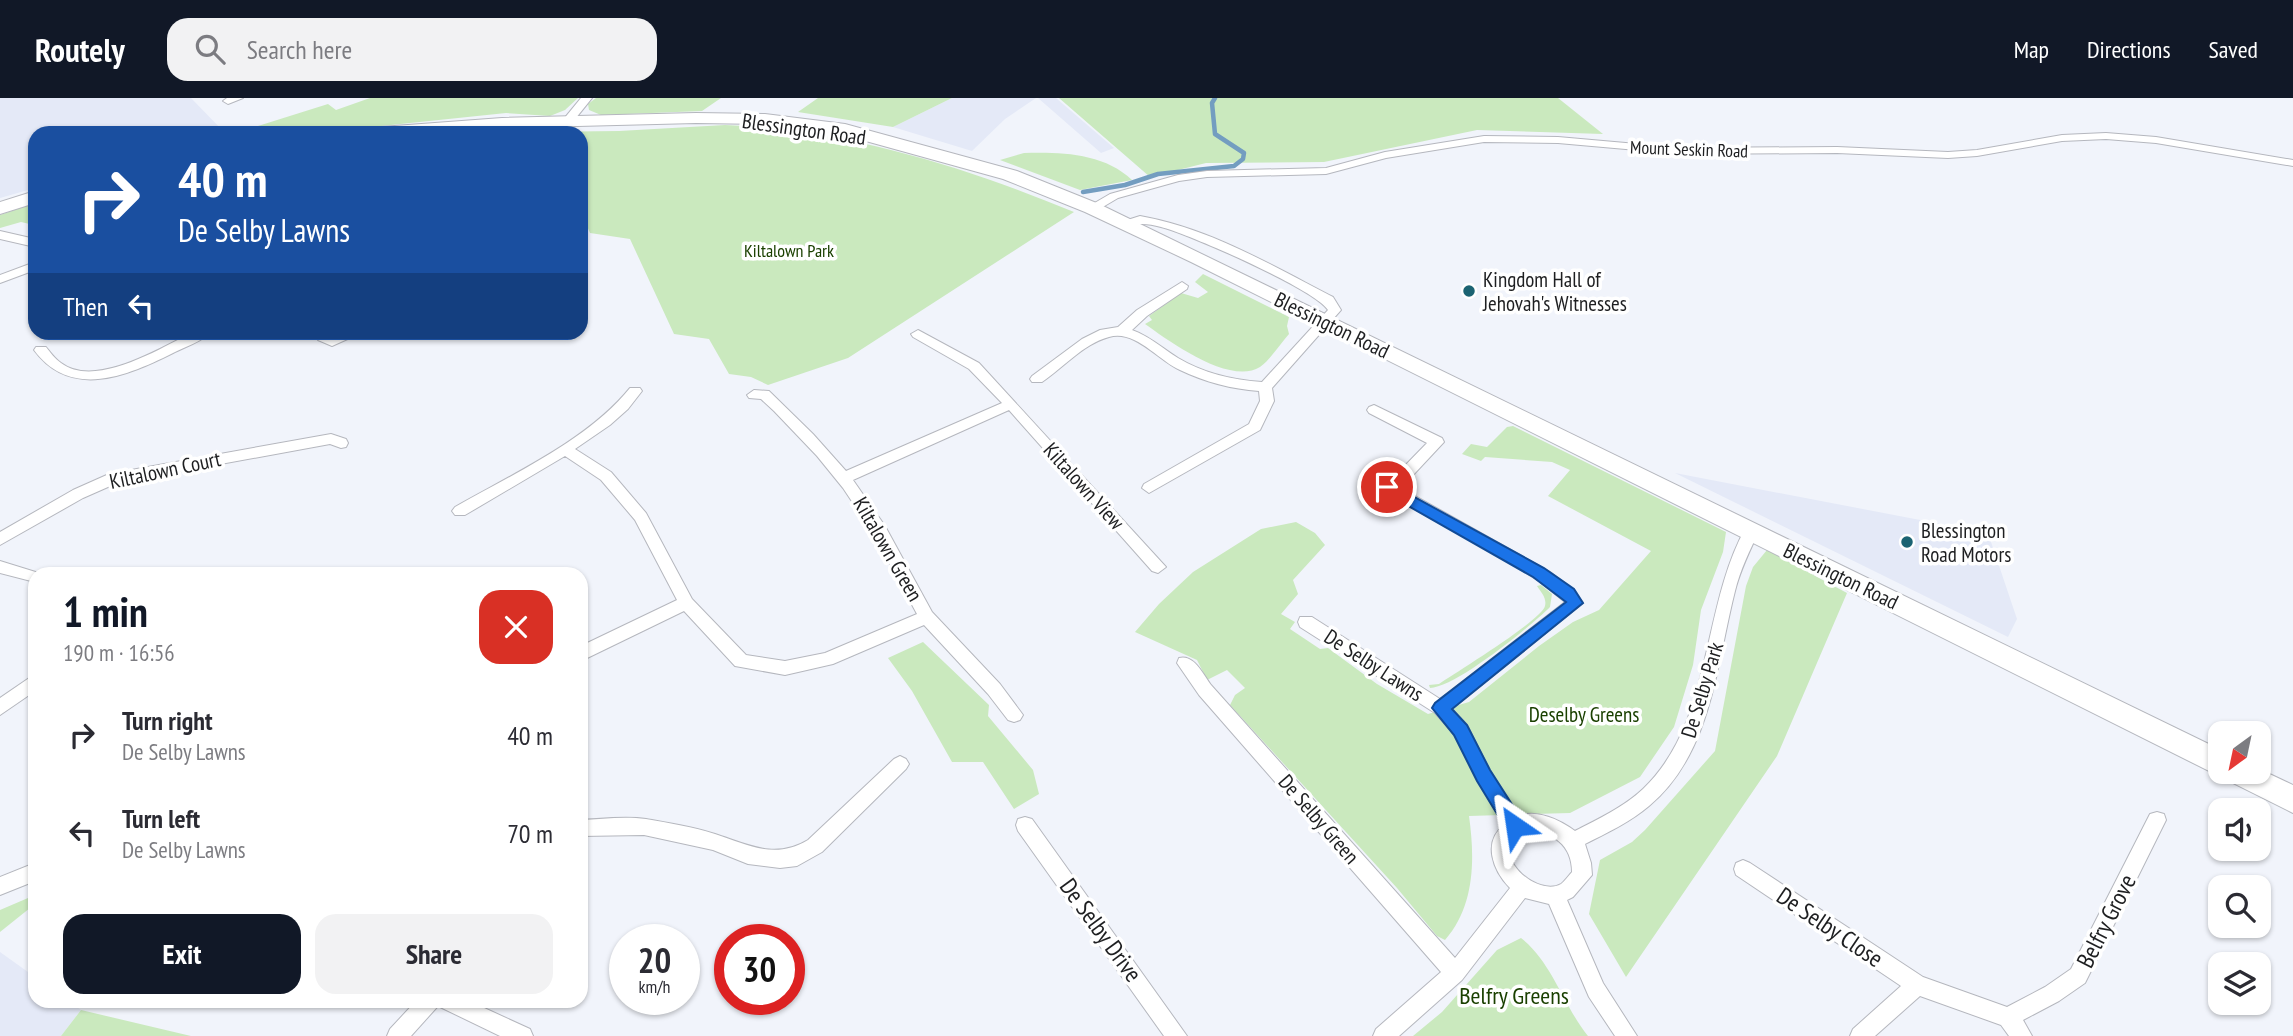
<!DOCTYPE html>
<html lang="en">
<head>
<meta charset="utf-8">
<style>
  body { margin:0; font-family:"PT Sans Narrow",sans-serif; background:#f2f2f3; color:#2b2b33; height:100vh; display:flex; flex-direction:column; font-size:26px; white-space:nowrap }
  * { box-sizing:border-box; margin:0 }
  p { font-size:23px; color:#7c7c81 }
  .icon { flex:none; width:38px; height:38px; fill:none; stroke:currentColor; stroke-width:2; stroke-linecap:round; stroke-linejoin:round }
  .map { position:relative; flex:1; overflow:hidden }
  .panel { position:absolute; left:28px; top:469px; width:560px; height:441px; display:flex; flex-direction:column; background:#fff; border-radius:21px; box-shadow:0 2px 5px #0004 }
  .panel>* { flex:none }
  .top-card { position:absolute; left:28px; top:28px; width:560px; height:214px; border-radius:21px; box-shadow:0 2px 5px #0004; background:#1a4fa0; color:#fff; overflow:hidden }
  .needle { width:46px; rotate:213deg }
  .tools { position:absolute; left:2208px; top:623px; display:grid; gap:14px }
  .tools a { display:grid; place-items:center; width:63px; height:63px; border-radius:14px; background:#fff; box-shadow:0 2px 5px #0004; font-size:35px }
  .speed { position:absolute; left:609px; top:826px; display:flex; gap:14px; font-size:35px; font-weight:700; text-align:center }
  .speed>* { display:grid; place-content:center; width:91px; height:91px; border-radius:50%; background:#fff; box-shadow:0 2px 5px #0004; line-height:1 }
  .speed small { font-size:18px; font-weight:400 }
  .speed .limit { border:10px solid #d22; background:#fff; color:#111 }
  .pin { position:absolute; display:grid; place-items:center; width:60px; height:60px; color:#fff; margin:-30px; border:4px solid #fff; border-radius:50%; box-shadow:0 2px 7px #0007 }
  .me { position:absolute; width:77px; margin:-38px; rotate:328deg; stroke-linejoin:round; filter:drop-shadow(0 0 5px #0008) }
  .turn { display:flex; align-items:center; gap:24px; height:147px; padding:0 35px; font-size:32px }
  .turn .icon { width:91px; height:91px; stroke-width:2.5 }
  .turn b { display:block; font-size:49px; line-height:60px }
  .then { display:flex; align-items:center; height:66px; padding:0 35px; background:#0003; gap:14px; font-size:26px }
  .round { display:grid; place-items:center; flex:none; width:74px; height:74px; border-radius:21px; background:#f2f2f3 }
  .summary { display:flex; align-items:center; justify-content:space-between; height:119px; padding:0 35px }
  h1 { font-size:42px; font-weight:600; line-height:52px; color:#111827 }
  .primary-button { display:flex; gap:14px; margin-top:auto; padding:14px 35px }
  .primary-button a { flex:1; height:80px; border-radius:21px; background:#111827; color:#fff; font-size:28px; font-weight:600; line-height:80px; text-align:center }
  .primary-button a+a { background:#f2f2f3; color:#2b2b33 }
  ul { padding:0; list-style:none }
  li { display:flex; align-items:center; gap:21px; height:98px; padding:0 35px }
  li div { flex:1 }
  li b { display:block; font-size:26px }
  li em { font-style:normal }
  header { display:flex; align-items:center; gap:42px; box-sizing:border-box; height:98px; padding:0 35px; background:#111827; color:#fff }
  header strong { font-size:33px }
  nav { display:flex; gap:38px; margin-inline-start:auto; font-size:24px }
  .search { width:490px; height:63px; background:#f2f2f3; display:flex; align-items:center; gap:18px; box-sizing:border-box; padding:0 24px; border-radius:21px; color:#7c7c81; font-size:26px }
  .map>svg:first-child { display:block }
  .built { fill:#e4e9f7 }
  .green { fill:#cae9be }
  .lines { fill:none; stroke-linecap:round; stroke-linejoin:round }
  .stream { stroke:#739dc0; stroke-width:4.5 }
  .street-casing { stroke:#b5b7be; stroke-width:2 }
  .primary-casing { stroke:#b5b7be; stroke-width:2 }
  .street { fill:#fff; fill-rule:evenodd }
  .primary { fill:#fff; fill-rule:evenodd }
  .route { fill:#1a73e8; stroke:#114b97; stroke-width:2 }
  .poi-dot { fill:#1b6372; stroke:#fff; stroke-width:2.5 }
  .labels { text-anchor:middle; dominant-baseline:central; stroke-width:7; stroke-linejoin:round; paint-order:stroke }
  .far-street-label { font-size:18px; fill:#1e1f21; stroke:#fff }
  .far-park-label { font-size:18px; fill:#1a4000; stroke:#fff }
  .street-label { font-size:21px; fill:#1e1f21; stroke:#fff }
  .poi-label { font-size:21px; fill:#1e1f21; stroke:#fff; text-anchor:start }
  .park-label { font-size:21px; fill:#1a4000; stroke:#fff }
  .near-street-label { font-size:24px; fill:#1e1f21; stroke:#fff }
  .near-park-label { font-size:24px; fill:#1a4000; stroke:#fff }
</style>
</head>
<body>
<header>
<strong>Routely</strong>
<div class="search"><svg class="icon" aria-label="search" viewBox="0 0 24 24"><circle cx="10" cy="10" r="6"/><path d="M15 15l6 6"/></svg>Search here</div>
<nav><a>Map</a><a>Directions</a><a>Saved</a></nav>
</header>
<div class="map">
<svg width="2293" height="938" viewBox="0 0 2293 938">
  <rect width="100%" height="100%" fill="#f1f4fb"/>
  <!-- built -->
  <path class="built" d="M 0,0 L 191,0 L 225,35 L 35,35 L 35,90 L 0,100 Z
    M 952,0 L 1036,0 L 1005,21 L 972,53 L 893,29 Z
    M 1038,0 L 1056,0 L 1114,50 L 1101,55 Z
    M 1675,375 L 1988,435 L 2017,521 L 2008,539 Z
    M 0,854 L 35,879 L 35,903 L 69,903 L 81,912 L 61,938 L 0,938 Z"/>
  <!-- green -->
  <path class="green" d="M 370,0 L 578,0 L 565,12 L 550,18 L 506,15 L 314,35 L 236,35 L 328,6 L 336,12 Z
    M 596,0 L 721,0 L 702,13 L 601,17 L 589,12 L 588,6 Z
    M 818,0 L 952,0 L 893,29 L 798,14 Z
    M 1059,0 L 1558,0 L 1603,36 L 1477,32 L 1324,64 L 1206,65 L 1150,79 Z
    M 725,27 C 846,32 963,68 1074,114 L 848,260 L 768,287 L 751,279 L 729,276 L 709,241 L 674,236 L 630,141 L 590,135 L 587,128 L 581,124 L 581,35 L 456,35 L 619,33 Z
    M 1024,55 C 1061,54 1104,55 1132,82 L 1080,92 L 1000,62 Z
    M 35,105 L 35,139 L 28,136 L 34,127 L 21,124 L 0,130 L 0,117 Z
    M 1203,176 L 1289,219 L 1287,228 L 1289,236 C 1280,246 1271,261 1260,269 C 1230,288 1169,243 1145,226 L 1152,222 L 1149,218 L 1181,195 L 1198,200 L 1208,194 L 1195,184 Z
    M 1513,328 L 1726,434 L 1723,454 L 1701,512 L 1693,567 L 1674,629 L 1640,679 L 1570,715 L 1469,718 C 1475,761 1475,808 1445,842 L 1437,838 L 1397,790 L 1230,607 L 1235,597 L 1245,590 L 1227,572 L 1207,582 L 1197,562 L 1135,534 L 1159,506 L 1193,474 L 1261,431 L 1296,424 L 1315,435 L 1325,447 L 1293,482 L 1298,496 L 1281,516 L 1295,524 L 1290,531 L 1320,551 L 1328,550 L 1377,586 L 1428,616 L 1469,604 L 1539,548 L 1573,524 L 1599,512 L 1651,453 L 1548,398 L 1570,372 L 1552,364 L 1485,359 L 1481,363 L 1462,356 L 1471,346 L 1487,349 L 1507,329 Z
    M 1767,452 L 1847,495 L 1777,658 L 1626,879 L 1589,816 L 1600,762 L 1632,744 L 1645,732 L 1715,653 L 1746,488 L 1753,469 Z
    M 1541,487 L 1552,496 L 1550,509 C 1530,529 1455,590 1430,590 L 1429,587 L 1439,586 C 1455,575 1542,522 1545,508 C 1547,500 1541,494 1537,488 Z
    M 923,544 L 989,607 L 988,618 L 1033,672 L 1039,696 L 1014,711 L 983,664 L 952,664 L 912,593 L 888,560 Z
    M 35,797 L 35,806 L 0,834 L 0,812 Z
    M 1521,840 C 1552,864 1563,907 1588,938 L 1413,938 L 1442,914 L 1497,852 Z
    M 81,912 L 191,938 L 61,938 Z"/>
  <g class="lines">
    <!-- stream -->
    <path class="stream" d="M 1083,94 L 1125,87 L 1158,76 L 1234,68 L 1243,61 L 1244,55 L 1215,36 L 1212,5 L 1215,0"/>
    <defs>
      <path id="street" d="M 227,0 L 243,0 L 228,6 L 223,3 Z
        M 581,0 L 592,0 L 571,26 L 563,26 L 563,22 Z
        M 2106,35 L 2156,39 L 2293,62 L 2293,68 L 2156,45 L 2106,41 L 2062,43 L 1977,58 L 1948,60 L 1837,55 L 1682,56 L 1558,45 L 1484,44 L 1386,60 L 1326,76 L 1207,79 L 1179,83 L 1118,100 L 1096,113 L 1088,113 L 1086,110 L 1110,96 L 1178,77 L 1207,73 L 1326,70 L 1385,54 L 1484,38 L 1558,39 L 1682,50 L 1837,49 L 1948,54 L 1977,52 L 2062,37 Z
        M 1140,118 C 1209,130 1271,167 1333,199 L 1341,212 L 1272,290 L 1274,303 L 1260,332 L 1149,395 L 1142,390 L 1144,386 L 1249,326 L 1260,303 L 1259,293 C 1232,291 1205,284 1180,272 C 1159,263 1135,231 1109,239 C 1083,246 1063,270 1042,284 L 1032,284 L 1030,281 L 1032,278 L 1082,241 L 1100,232 L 1118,229 L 1137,212 L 1182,184 L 1188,188 L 1187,191 L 1147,218 L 1132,232 C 1149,238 1162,250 1178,260 C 1203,275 1233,282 1262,284 L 1328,212 C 1314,191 1189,136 1161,129 C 1147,125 1137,125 1124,129 L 1118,125 Z
        M 0,133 L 35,141 L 35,149 L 0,141 Z
        M 35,164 L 35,172 L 0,185 L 0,177 Z
        M 918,232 L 979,265 L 1166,469 L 1158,475 L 1152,473 L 1009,312 L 853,382 L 885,428 L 932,514 L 1000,586 L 1023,617 L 1020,622 L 1014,624 L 1008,622 L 988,596 L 924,527 L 833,566 L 785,577 L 735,568 L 684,513 L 581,563 L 581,548 L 677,502 L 635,422 L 601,382 L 565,358 L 465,417 L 455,417 L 452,413 L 455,409 C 513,376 588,342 630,290 L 640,290 L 642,293 L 628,311 L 610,327 L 575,351 L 611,374 L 646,415 L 692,501 L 746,557 L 785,563 L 825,555 L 917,516 L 873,435 L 843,390 L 817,358 L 774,313 L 761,301 L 749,300 L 747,297 L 754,292 L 769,293 L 813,336 L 846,373 L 1002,305 L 969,271 L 913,239 L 911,236 Z
        M 193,234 L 211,234 C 201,244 185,249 173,255 C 127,278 71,302 34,252 L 36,249 L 46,249 C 50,254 55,261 61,265 C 95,291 161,250 193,234 Z
        M 344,234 L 363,234 L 332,248 L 318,242 L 320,239 L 331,239 Z
        M 1374,307 L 1442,340 L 1444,344 L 1401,390 L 1550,474 L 1570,489 L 1583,505 L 1452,611 L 1467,627 L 1490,673 L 1519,718 C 1537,711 1560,722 1575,733 C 1598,721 1624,709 1643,691 C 1714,623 1700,512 1746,429 L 1751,427 L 1759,433 C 1750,452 1740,472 1735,493 C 1716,567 1712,655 1649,708 C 1630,724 1607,735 1585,746 L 1591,765 L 1592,777 L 1573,799 L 1567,802 L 1603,885 L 1637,938 L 1615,938 L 1589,899 L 1549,806 L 1525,800 L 1462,882 L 1399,938 L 1373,938 L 1376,931 L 1441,874 L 1199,597 L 1177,565 L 1179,560 C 1194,556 1203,576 1211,587 L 1455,860 L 1510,790 C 1493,773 1482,744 1504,727 L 1478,683 L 1455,637 L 1435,615 L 1300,529 L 1298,524 L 1300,519 L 1312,519 L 1440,601 L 1565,504 L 1539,483 L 1512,466 L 1379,391 L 1377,387 L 1379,383 L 1390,383 L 1427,345 L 1369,315 L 1367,312 L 1369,309 ZM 1528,732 C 1553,734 1572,747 1572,774 C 1569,777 1565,783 1561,786 C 1538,799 1495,761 1514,741 C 1517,737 1524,735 1528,732 Z
        M 331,336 L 346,341 L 348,345 L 346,349 L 341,350 L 330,346 L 117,385 L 83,400 L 0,447 L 0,434 L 73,392 L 109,376 Z
        M 0,463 L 42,476 L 35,476 L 35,484 L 0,475 Z
        M 35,576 L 35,593 L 0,617 L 0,600 Z
        M 900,658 L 906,661 L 909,666 L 906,671 L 822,754 L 797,768 L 780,770 L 748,766 L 713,752 L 644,737 L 581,738 L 581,722 C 602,721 625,718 646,721 C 669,725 694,729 715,736 C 749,747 775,762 808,742 L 894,661 Z
        M 2157,714 L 2164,716 L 2166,722 L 2085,885 L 2059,903 L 2023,922 L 2032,938 L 2009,938 L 2001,927 L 1920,898 L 1875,938 L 1850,938 L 1853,931 L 1901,888 L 1736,777 L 1734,771 L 1736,765 L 1743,762 L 1750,765 L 1923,879 L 2007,909 L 2045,889 L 2071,871 L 2150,716 Z
        M 1025,719 L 1032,721 L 1187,938 L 1164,938 L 1018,733 L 1016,727 L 1018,721 Z
        M 35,765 L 35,783 L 0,797 L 0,779 Z
        M 416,903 L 469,903 L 530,931 L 533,938 L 500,938 L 438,908 L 411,938 L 387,938 L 390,931 Z"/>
      <path id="primary" d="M 696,15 L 765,16 L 845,26 L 1017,73 L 1099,106 L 2221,652 L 2221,674 L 2259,674 L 2259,671 L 2293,687 L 2293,715 L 1191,164 L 1085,114 L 1003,81 L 844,37 L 765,26 L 696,25 L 502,30 L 448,35 L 372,35 L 381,29 L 502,20 Z
        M 35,93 L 35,105 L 0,116 L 0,104 Z"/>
    </defs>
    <!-- street casing -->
    <use href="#street" class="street-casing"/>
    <!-- primary casing -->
    <use href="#primary" class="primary-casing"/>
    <!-- street -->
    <use href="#street" class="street"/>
    <!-- primary -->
    <use href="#primary" class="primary"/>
  </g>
  <!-- route -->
  <path class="route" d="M 1387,384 L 1544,470 L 1574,491 L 1583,505 L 1452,611 L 1467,627 L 1490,672 L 1522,722 L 1524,728 L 1522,734 L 1515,736 L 1508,734 L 1477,683 L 1454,637 L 1432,610 L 1435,605 L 1566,504 L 1533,479 L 1382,393 L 1379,389 L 1382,385 Z"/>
  <!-- markers -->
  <g class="poi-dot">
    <circle cx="1469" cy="193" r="7"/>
    <circle cx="1907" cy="444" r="7"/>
  </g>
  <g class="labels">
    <!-- far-street labels -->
    <g class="far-street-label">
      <text transform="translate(1689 51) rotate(2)">Mount Seskin Road</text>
    </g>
    <!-- far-park labels -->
    <g class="far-park-label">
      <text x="789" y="152">Kiltalown Park</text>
    </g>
    <!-- street labels -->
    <g class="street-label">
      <text transform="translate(804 31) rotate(8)">Blessington Road</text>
      <text transform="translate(1332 227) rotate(26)">Blessington Road</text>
      <text transform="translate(165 372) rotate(-12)">Kiltalown Court</text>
      <text transform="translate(1084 388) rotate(48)">Kiltalown View</text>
      <text transform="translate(888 451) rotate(60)">Kiltalown Green</text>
      <text transform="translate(1841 478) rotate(26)">Blessington Road</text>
      <text transform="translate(1374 567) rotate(33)">De Selby Lawns</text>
      <text transform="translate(1702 592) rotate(-73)">De Selby Park</text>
      <text transform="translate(1319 721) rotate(49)">De Selby Green</text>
    </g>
    <!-- poi labels -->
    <g class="poi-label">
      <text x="1483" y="181">Kingdom Hall of<tspan x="1483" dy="24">Jehovah's Witnesses</tspan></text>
      <text x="1921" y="432">Blessington<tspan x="1921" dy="24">Road Motors</tspan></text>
    </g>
    <!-- park labels -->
    <g class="park-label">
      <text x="1584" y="616">Deselby Greens</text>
    </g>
    <!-- near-street labels -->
    <g class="near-street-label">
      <text transform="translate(2106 823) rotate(-63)">Belfry Grove</text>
      <text transform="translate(1830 829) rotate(34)">De Selby Close</text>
      <text transform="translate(1101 832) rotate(54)">De Selby Drive</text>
    </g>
    <!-- near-park labels -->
    <g class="near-park-label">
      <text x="1514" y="897">Belfry Greens</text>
    </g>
  </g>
</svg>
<div class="tools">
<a><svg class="needle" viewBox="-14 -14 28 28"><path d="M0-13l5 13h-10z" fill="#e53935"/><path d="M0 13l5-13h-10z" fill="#7c7c81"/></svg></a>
<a><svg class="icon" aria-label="sound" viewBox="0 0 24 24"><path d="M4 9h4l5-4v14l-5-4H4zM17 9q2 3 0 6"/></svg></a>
<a><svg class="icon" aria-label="search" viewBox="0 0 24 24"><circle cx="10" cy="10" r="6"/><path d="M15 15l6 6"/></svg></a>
<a><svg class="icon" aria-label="layers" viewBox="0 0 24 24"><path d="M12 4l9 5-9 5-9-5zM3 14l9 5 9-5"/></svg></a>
</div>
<div class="speed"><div>20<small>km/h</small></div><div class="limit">30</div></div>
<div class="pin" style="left:1387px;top:389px;background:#d93025"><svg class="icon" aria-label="arrive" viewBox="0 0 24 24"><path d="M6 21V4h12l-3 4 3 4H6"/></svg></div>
<svg class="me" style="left:1515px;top:728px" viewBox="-20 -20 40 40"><path d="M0-17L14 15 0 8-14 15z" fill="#1a73e8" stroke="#fff" stroke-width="4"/></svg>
<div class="top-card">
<div class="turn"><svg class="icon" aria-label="right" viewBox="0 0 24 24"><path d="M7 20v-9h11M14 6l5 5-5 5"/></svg><div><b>40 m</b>De Selby Lawns</div></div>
<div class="then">Then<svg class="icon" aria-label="left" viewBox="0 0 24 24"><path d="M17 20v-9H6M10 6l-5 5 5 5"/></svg></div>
</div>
<section class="panel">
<div class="summary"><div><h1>1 min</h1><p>190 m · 16:56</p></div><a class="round" style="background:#d93025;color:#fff"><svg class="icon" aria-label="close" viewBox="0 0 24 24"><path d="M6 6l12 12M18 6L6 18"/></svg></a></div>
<ul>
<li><svg class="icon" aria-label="right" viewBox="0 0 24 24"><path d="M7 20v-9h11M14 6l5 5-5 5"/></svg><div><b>Turn right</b><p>De Selby Lawns</p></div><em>40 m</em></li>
<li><svg class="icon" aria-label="left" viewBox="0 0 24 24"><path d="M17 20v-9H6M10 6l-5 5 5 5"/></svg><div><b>Turn left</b><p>De Selby Lawns</p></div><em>70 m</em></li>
</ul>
<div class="primary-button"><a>Exit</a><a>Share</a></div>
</section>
</div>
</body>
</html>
